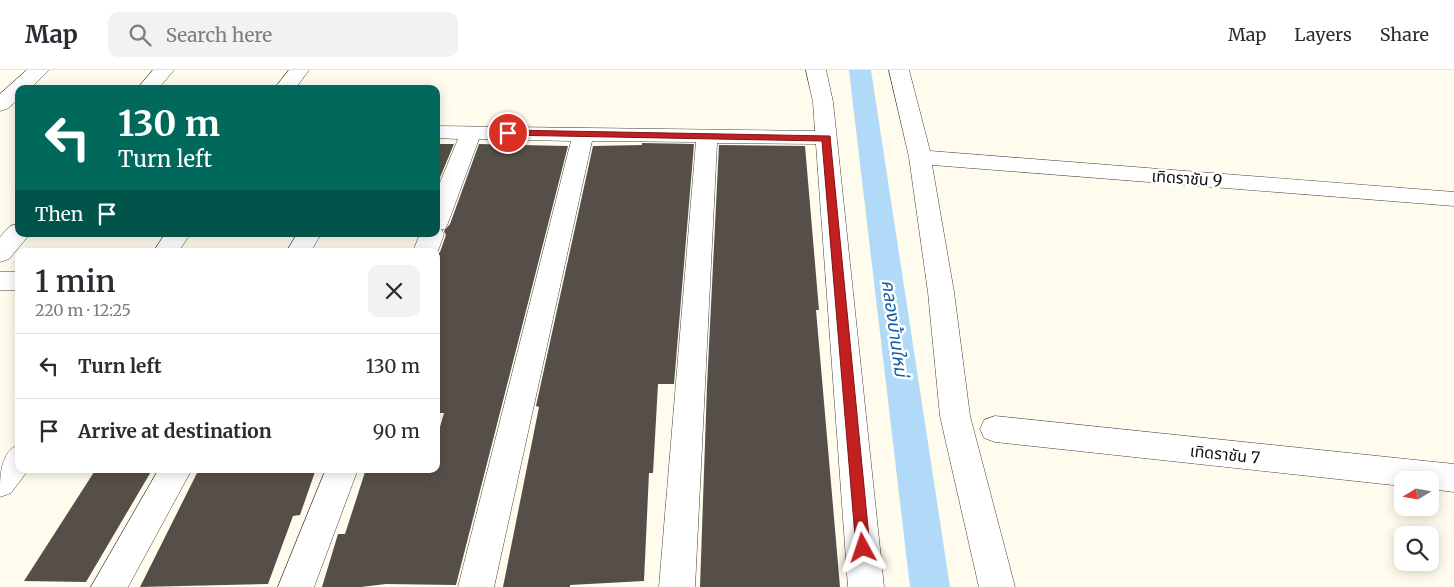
<!DOCTYPE html>
<html lang="en">
<head>
<meta charset="utf-8">
<style>
  body { margin:0; font-family:Merriweather,"Noto Sans Thai",serif; background:#f2f2f3; color:#2b2b33; height:100vh; display:flex; flex-direction:column; font-size:19px; white-space:nowrap }
  * { box-sizing:border-box; margin:0 }
  p { font-size:16px; color:#7c7c81 }
  .icon { flex:none; width:28px; height:28px; fill:none; stroke:currentColor; stroke-width:2; stroke-linecap:round; stroke-linejoin:round }
  .map { position:relative; flex:1; overflow:hidden }
  .details { position:absolute; left:15px; top:178px; width:425px; height:225px; display:flex; flex-direction:column; background:#fff; border-radius:10px; box-shadow:0 2px 12px #0003 }
  .details>* { flex:none }
  .top-card { position:absolute; left:15px; top:15px; width:425px; height:152px; border-radius:10px; box-shadow:0 2px 12px #0003; background:#00695c; color:#fff; overflow:hidden }
  .needle { width:32px; rotate:259deg }
  .tools { position:absolute; left:1394px; top:401px; display:grid; gap:10px }
  .tools a { display:grid; place-items:center; width:45px; height:45px; border-radius:10px; background:#fff; box-shadow:0 2px 12px #0003; font-size:25px }
  .pin { position:absolute; display:grid; place-items:center; width:42px; height:42px; color:#fff; margin:-21px; border:2px solid #fff; border-radius:50%; box-shadow:0 1px 5px #0007 }
  .me { position:absolute; width:55px; margin:-28px; rotate:355deg; stroke-linejoin:round; filter:drop-shadow(0 0 4px #0008) }
  .turn { display:flex; align-items:center; gap:18px; height:105px; padding:0 20px; font-size:22px }
  .turn .icon { width:65px; height:65px; stroke-width:2.5 }
  .turn b { display:block; font-size:35px; line-height:42px }
  .then { display:flex; align-items:center; height:48px; padding:0 20px; background:#0003; gap:10px; font-size:19px }
  .round { display:grid; place-items:center; flex:none; width:52px; height:52px; border-radius:10px; background:#f2f2f3 }
  .overview { display:flex; align-items:center; justify-content:space-between; height:85px; padding:0 20px }
  h1 { font-size:30px; font-weight:600; line-height:38px }
  ul { padding:0; list-style:none }
  li { display:flex; align-items:center; gap:15px; height:65px; padding:0 20px; border-top:1px solid #e1e1e2 }
  li div { flex:1 }
  li b { display:block; font-size:19px }
  li em { font-style:normal }
  header { display:flex; align-items:center; gap:30px; box-sizing:border-box; height:70px; padding:0 25px; background:#fff; border-bottom:1px solid #e1e1e2 }
  header strong { font-size:24px }
  nav { display:flex; gap:28px; margin-inline-start:auto; font-size:18px }
  .search { width:350px; height:45px; background:#f2f2f3; display:flex; align-items:center; gap:12px; box-sizing:border-box; padding:0 18px; border-radius:10px; color:#7c7c81; font-size:19px }
  .map>svg:first-child { display:block }
  .lines { fill:none; stroke-linecap:round; stroke-linejoin:round }
  .canal { fill:#b0daf8; fill-rule:evenodd }
  .building { fill:#564f49 }
  .minor-casing { stroke:#404040; stroke-width:1 }
  .minor { fill:#fff; fill-rule:evenodd }
  .route { fill:#c22020; stroke:#7e1515 }
  .labels { text-anchor:middle; dominant-baseline:central; stroke-width:5; stroke-linejoin:round; paint-order:stroke }
  .street-label { font-size:16px; fill:#0d0d0d; stroke:#fff }
  .water-label { font-size:18px; font-style:italic; fill:#125da3; stroke:#fff }
</style>
</head>
<body>
<header>
<strong>Map</strong>
<div class="search"><svg class="icon" aria-label="search" viewBox="0 0 24 24"><circle cx="10" cy="10" r="6"/><path d="M15 15l6 6"/></svg>Search here</div>
<nav><a>Map</a><a>Layers</a><a>Share</a></nav>
</header>
<div class="map">
<svg width="1454" height="517" viewBox="0 0 1454 517">
  <rect width="100%" height="100%" fill="#fffced"/>
  <g class="lines">
    <!-- canal -->
    <path class="canal" d="M 849,0 L 871,0 L 950,517 L 910,517 Z"/>
  </g>
  <!-- building -->
  <path class="building" d="M 642,73 L 694,74 L 674,314 L 658,314 L 653,403 L 649,403 L 644,511 L 570,515 L 570,517 L 503,517 L 539,337 L 536,336 L 593,76 L 642,75 Z
    M 436,74 L 454,74 L 436,117 Z
    M 479,74 L 568,76 L 456,515 L 386,514 L 361,517 L 322,517 L 338,464 L 345,464 L 366,399 L 436,399 L 436,371 L 444,343 L 436,343 L 436,185 L 440,182 L 446,165 L 444,161 L 450,154 Z
    M 719,75 L 805,76 L 819,240 L 816,240 L 840,517 L 700,517 L 707,316 Z
    M 96,399 L 152,400 L 86,512 L 24,511 Z
    M 199,399 L 254,399 L 254,401 L 316,399 L 300,445 L 293,446 L 268,514 L 140,517 Z"/>
  <g class="lines">
    <defs>
      <path id="minor" d="M 27,0 L 49,0 L 30,19 L 19,19 L 19,29 L 7,39 L 0,41 L 0,24 Z
        M 153,0 L 174,0 L 158,19 L 137,19 Z
        M 289,0 L 309,0 L 295,19 L 274,19 Z
        M 806,0 L 826,0 L 833,32 L 884,517 L 848,517 L 816,74 L 717,73 L 695,517 L 659,517 L 696,72 L 592,71 L 494,517 L 458,517 L 571,71 L 479,69 L 448,153 L 445,159 L 441,159 L 444,164 L 438,181 L 436,183 L 436,181 L 413,181 L 420,164 L 436,164 L 436,122 L 458,69 L 436,68 L 436,56 L 815,61 L 813,32 Z
        M 889,0 L 909,0 L 930,81 L 1454,122 L 1454,136 L 932,95 L 954,222 L 970,346 L 1015,517 L 979,517 L 940,346 L 928,222 L 909,87 Z
        M 19,154 L 19,164 L 30,164 L 9,189 L 0,192 L 0,167 L 10,156 Z
        M 165,164 L 190,164 L 179,181 L 154,181 Z
        M 297,164 L 321,164 L 311,181 L 287,181 Z
        M 0,202 L 19,202 L 19,220 L 0,220 Z
        M 995,346 L 1454,394 L 1454,422 L 1430,419 L 1430,410 L 1402,410 L 1402,416 L 995,372 L 984,368 L 980,359 L 984,350 Z
        M 19,374 L 19,399 L 29,399 L 11,423 L 0,427 C 0,404 0,383 19,374 Z
        M 159,399 L 192,399 L 128,517 L 91,517 Z
        M 326,399 L 358,399 L 314,517 L 278,517 Z"/>
    </defs>
    <!-- minor casing -->
    <use href="#minor" class="minor-casing"/>
    <!-- minor -->
    <use href="#minor" class="minor"/>
  </g>
  <!-- route -->
  <path class="route" d="M 508,60 L 830,66 L 870,478 L 868,483 L 863,485 L 858,483 L 856,478 L 822,71 L 505,65 L 504,63 Z"/>
  <g class="labels">
    <!-- street labels -->
    <g class="street-label">
      <text transform="translate(1187 108) rotate(4)">เทิดราชัน 9</text>
      <text transform="translate(1225 384) rotate(6)">เทิดราชัน 7</text>
    </g>
    <!-- water labels -->
    <g class="water-label">
      <text transform="translate(895 258) rotate(82)">คลองบ้านใหม่</text>
    </g>
  </g>
</svg>
<div class="tools">
<a><svg class="needle" viewBox="-14 -14 28 28"><path d="M0-13l5 13h-10z" fill="#e53935"/><path d="M0 13l5-13h-10z" fill="#7c7c81"/></svg></a>
<a><svg class="icon" aria-label="search" viewBox="0 0 24 24"><circle cx="10" cy="10" r="6"/><path d="M15 15l6 6"/></svg></a>
</div>
<div class="pin" style="left:508px;top:63px;background:#d93025"><svg class="icon" aria-label="arrive" viewBox="0 0 24 24"><path d="M6 21V4h12l-3 4 3 4H6"/></svg></div>
<svg class="me" style="left:863px;top:478px" viewBox="-20 -20 40 40"><path d="M0-17L14 15 0 8-14 15z" fill="#c22020" stroke="#fff" stroke-width="4"/></svg>
<div class="top-card">
<div class="turn"><svg class="icon" aria-label="left" viewBox="0 0 24 24"><path d="M17 20v-9H6M10 6l-5 5 5 5"/></svg><div><b>130 m</b>Turn left</div></div>
<div class="then">Then<svg class="icon" aria-label="arrive" viewBox="0 0 24 24"><path d="M6 21V4h12l-3 4 3 4H6"/></svg></div>
</div>
<section class="details">
<div class="overview"><div><h1>1 min</h1><p>220 m · 12:25</p></div><a class="round"><svg class="icon" aria-label="close" viewBox="0 0 24 24"><path d="M6 6l12 12M18 6L6 18"/></svg></a></div>
<ul>
<li><svg class="icon" aria-label="left" viewBox="0 0 24 24"><path d="M17 20v-9H6M10 6l-5 5 5 5"/></svg><div><b>Turn left</b></div><em>130 m</em></li>
<li><svg class="icon" aria-label="arrive" viewBox="0 0 24 24"><path d="M6 21V4h12l-3 4 3 4H6"/></svg><div><b>Arrive at destination</b></div><em>90 m</em></li>
</ul>
</section>
</div>
</body>
</html>
